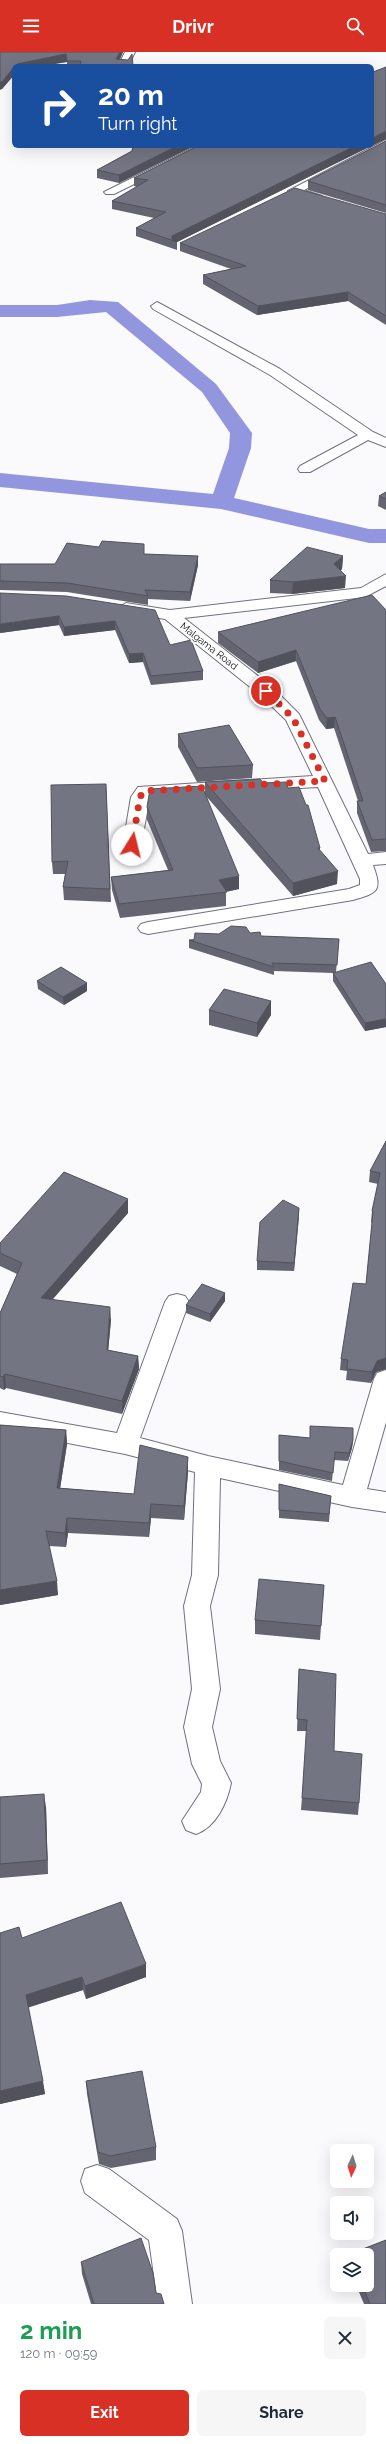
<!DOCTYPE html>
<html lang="en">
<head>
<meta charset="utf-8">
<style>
  body { margin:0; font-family:Raleway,sans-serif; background:#f6f6f7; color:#1f2937; height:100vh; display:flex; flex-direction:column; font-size:15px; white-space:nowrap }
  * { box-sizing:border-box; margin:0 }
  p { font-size:13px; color:#747a83 }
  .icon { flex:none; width:22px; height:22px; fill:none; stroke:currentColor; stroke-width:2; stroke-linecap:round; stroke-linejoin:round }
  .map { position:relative; height:2252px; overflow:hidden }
  .panel { display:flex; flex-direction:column; background:#fff; flex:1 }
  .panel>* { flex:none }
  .guide { position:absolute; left:12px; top:12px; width:362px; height:84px; border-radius:6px; box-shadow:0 4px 16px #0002; background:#1a4fa0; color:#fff; overflow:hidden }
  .needle { width:26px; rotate:184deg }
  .fabs { position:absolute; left:330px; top:2092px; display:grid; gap:8px }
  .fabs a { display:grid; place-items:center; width:44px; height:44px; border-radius:6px; background:#fff; box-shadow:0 4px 16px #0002; font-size:20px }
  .pin { position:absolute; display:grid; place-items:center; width:34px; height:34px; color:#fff; margin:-17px; border:2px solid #fff; border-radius:50%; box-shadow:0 1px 4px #0007 }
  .me { position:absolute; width:44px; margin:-22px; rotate:9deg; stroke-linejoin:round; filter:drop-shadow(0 0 3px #0008) }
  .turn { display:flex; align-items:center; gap:14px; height:84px; padding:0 20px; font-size:18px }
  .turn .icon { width:52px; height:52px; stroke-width:2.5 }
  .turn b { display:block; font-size:28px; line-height:34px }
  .round { display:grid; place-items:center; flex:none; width:42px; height:42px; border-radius:6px; background:#f6f6f7 }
  .head { display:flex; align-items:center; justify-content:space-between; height:68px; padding:0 20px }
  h1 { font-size:24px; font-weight:700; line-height:30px; color:#1e9e55 }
  .action { display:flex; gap:8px; margin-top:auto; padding:8px 20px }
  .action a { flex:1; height:46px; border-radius:6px; background:#d93025; color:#fff; font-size:16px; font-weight:700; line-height:46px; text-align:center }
  .action a+a { background:#f6f6f7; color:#1f2937 }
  header { display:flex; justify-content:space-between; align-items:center; height:52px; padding:0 20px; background:#d93025; color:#fff; font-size:18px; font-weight:700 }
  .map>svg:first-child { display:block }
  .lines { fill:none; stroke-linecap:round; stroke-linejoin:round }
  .canal { fill:#9296df; fill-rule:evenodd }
  .street-casing { stroke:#6f717e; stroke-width:2 }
  .street { fill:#fff; fill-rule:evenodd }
  .wall { fill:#646571 }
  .shaded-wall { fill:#51525c }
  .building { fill:#747583; stroke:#51525c }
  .route { stroke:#d93025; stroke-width:7; stroke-dasharray:0 12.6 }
  .labels { text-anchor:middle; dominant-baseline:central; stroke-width:4; stroke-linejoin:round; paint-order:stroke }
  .far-street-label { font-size:10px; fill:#0d0d12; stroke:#fff }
</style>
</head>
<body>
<header><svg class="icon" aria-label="menu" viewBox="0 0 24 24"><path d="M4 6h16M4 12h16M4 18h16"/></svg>Drivr<svg class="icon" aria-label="search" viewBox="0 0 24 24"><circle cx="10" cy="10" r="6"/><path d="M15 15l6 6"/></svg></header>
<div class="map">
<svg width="386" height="2252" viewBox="0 0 386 2252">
  <rect width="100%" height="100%" fill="#fafafd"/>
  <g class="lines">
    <!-- canal -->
    <path class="canal" d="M 90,248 L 118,250 L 216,332 L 252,381 L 251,396 L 234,446 L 369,477 L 386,477 L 386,491 L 369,491 L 221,457 L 0,435 L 0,421 L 213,442 L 229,396 L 230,381 L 202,340 L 106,260 L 57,265 L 0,265 L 0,253 L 57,253 Z"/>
    <defs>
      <path id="street" d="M 125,0 L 135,0 L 128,14 L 118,14 Z
        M 386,88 L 386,95 L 304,138 L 322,144 L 322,148 L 314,148 L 288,139 Z
        M 197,94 L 211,94 L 114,142 L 106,142 L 104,140 Z
        M 157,250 L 280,317 L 373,380 L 386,386 L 386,395 L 368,388 L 310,420 L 300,420 L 298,417 L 300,414 L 358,383 L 270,323 L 153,257 L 151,254 Z
        M 386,522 L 386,534 L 365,545 L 184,566 L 272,635 L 299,662 L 368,802 L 386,800 L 386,812 L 373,813 C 382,838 379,841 353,848 L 148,882 L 141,880 L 138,876 L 141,872 L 148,870 L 349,837 L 360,833 L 360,827 L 318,735 L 150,744 L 141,793 L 138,797 L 126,797 L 123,793 L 131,745 L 138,735 L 313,724 L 286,668 L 260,643 L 165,567 L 126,561 L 118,556 L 126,551 L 170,558 L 361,536 Z
        M 177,1242 L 185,1244 L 189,1250 L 140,1386 L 208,1404 L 343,1433 L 374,1327 L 377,1321 L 386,1318 L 386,1370 L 367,1437 L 386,1440 L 386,1460 L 352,1455 L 220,1426 L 218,1523 L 210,1554 L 220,1637 L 212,1675 L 220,1709 L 231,1731 C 227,1751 216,1775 196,1782 L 186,1778 L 182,1769 L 201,1740 L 202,1732 L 192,1712 L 184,1675 L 192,1637 L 184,1554 L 192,1523 L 195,1420 L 125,1402 L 0,1378 L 0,1360 L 117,1381 L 165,1250 L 169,1244 Z
        M 97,2113 L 109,2117 L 177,2167 L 182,2179 L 192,2252 L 158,2252 L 149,2188 L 85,2141 L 81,2129 L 85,2117 Z"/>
    </defs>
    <!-- street casing -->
    <use href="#street" class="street-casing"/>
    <!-- street -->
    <use href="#street" class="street"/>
  </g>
  <!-- wall -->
  <path class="wall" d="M 0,0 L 123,0 L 120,7 L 133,14 L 67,14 L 67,10 L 14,14 L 14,23 L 2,37 Z
    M 386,89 L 386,161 L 308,138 L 308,129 Z
    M 123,94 L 194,94 L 119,131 L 97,126 L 97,118 L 132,99 L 133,96 Z
    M 198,94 L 371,94 L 177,190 L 177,198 L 136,184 L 136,176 L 154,166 L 112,157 L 112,149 L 137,135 L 134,134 L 134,126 Z
    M 386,162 L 386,273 L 348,249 L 257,263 L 203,232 L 203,223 L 231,217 L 180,199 L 180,191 Z
    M 386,440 L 386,458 L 378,454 L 379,444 Z
    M 144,502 L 198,504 L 198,513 L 190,549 L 148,547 L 148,553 L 67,540 L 0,538 L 0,512 L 55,512 Z
    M 343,504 L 342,517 L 341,518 L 345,536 L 292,542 L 270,541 L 270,528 Z
    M 66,544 L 170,593 L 203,619 L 203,628 L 151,633 L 143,610 L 129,611 L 115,578 L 64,584 L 59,573 L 0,581 Z
    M 386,558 L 386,799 L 371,800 L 357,761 L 357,749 L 358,749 L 334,676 L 326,677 L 319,668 L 296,609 L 258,621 L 218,591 L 218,580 Z
    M 178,682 L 253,713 L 252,726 L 197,730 L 178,695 Z
    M 205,730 L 263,731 L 288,736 L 320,796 L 320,799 L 337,832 L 293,844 L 206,744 L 239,837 L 226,840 L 226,854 L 120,866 L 112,838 L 111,825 L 168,818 L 147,768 L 147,755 L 205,741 Z
    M 106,732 L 111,850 L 64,848 L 63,835 L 65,822 L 53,822 L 52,810 Z
    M 250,881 L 261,884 L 339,887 L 336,920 L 386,932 L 386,975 L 365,979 L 333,929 L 333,921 L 274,919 L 274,923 L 189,896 L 189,888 L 219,882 Z
    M 37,929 L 87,931 L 87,939 L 64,953 L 38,937 Z
    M 271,949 L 271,963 L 257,985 L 209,973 L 209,958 Z
    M 386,1089 L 386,1317 L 376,1320 L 371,1331 L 346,1328 L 347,1319 L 340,1318 L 341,1307 L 366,1232 L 372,1171 L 371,1170 L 372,1159 L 378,1132 L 369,1130 L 370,1119 Z
    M 128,1147 L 128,1161 L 53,1247 L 111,1268 L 108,1298 L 138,1304 L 139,1317 L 122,1362 L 6,1336 L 4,1338 L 0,1336 L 0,1261 L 17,1222 L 0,1214 L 0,1191 Z
    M 299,1156 L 294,1219 L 257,1218 L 257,1209 Z
    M 225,1241 L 225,1249 L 210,1270 L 186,1261 L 186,1253 Z
    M 0,1373 L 66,1378 L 67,1392 L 60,1436 L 134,1442 L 188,1405 L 188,1420 L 184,1468 L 151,1466 L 149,1485 L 68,1481 L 66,1495 L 49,1494 L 58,1543 L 0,1553 Z
    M 310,1374 L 353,1388 L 352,1396 L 348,1409 L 334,1408 L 332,1429 L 279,1418 L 279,1383 L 310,1386 Z
    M 279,1432 L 331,1444 L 329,1470 L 279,1466 Z
    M 324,1533 L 320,1588 L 255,1582 L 255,1568 Z
    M 299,1617 L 334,1699 L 359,1751 L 358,1763 L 301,1758 L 307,1679 L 297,1679 Z
    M 0,1745 L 46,1755 L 48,1822 L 0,1826 Z
    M 0,1881 L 22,1886 L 146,1925 L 86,1947 L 83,1938 L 28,1955 L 45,2042 L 0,2052 Z
    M 86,2029 L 156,2095 L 156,2108 L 111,2116 L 99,2112 L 87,2042 Z
    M 386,2188 L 386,2252 L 364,2252 L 356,2233 L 367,2233 L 367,2203 L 349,2203 L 350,2202 Z
    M 81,2210 L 156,2241 L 164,2252 L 91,2252 L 82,2222 Z"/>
  <!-- shaded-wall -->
  <path class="shaded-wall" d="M 120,0 L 123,0 L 117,14 L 116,7 Z
    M 66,2 L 67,10 L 44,14 L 15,14 L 17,12 Z
    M 14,15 L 14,23 L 2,37 L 0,38 L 0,30 Z
    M 386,79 L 386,87 L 372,94 L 372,86 Z
    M 177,94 L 194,94 L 119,131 L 119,123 Z
    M 355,94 L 371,94 L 177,190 L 172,188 L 172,184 Z
    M 348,240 L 348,249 L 257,263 L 258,254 Z
    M 198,504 L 198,513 L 190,549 L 190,540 Z
    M 343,504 L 342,517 L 334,525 L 334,512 Z
    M 346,524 L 345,536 L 292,542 L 293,530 Z
    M 59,564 L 59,573 L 0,581 L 0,572 Z
    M 115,569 L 115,578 L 64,584 L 64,575 Z
    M 296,598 L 296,609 L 258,621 L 258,610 Z
    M 143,601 L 143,610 L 129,611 L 129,602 Z
    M 335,665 L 334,676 L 326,677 L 327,666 Z
    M 338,819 L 337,832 L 293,844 L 293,831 Z
    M 239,824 L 239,837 L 218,841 L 219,828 Z
    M 87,931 L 87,939 L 64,953 L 63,945 Z
    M 271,949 L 271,963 L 257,985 L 257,971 Z
    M 386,967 L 386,975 L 365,979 L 365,971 Z
    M 128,1147 L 128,1161 L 42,1259 L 41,1246 Z
    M 299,1156 L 299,1165 L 294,1219 L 294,1211 Z
    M 225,1241 L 225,1249 L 210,1270 L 210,1262 Z
    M 110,1255 L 111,1268 L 107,1312 L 107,1298 Z
    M 138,1304 L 139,1317 L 122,1362 L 122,1349 Z
    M 386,1306 L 386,1317 L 376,1320 L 371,1331 L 372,1320 L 377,1309 Z
    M 5,1322 L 6,1336 L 4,1338 L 3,1325 Z
    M 66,1378 L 67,1392 L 58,1450 L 57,1436 Z
    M 353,1388 L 352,1396 L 348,1409 L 349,1401 Z
    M 188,1405 L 188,1420 L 184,1468 L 184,1454 Z
    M 151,1452 L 151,1466 L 149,1485 L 149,1471 Z
    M 67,1466 L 68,1481 L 66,1495 L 65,1481 Z
    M 57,1529 L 58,1543 L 0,1553 L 0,1538 Z
    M 44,1742 L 46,1755 L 48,1822 L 47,1808 Z
    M 146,1912 L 146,1925 L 86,1947 L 85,1934 Z
    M 82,1925 L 83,1938 L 27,1956 L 26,1943 Z
    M 43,2029 L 45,2042 L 0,2052 L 0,2039 Z"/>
  <!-- building -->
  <path class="building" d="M 0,0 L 120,0 L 116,7 L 128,8 L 132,2 L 133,14 L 80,14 L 81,9 L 67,9 L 66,2 L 17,12 L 15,14 L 14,14 L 14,15 L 2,30 L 0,30 Z
    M 386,15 L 386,79 L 372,86 L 372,18 L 373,20 Z
    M 386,89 L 386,153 L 308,129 Z
    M 133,94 L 177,94 L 119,123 L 97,118 L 132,99 Z
    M 198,94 L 355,94 L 172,184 L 172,187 L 177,190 L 136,176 L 166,160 L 112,149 L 148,128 L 134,126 Z
    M 295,136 L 386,162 L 386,264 L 348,240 L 258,254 L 203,223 L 246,214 L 180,191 Z
    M 386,440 L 386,447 L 379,444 Z
    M 102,489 L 144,492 L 144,502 L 198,504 L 190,540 L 145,538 L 148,544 L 67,531 L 0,529 L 0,512 L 55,512 L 67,491 L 99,495 Z
    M 307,495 L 343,504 L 334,512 L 346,524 L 293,530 L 270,528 Z
    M 0,541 L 66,544 L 155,558 L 170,593 L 191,588 L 203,619 L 151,624 L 143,601 L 129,602 L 115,569 L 64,575 L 59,564 L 0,572 Z
    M 372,543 L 386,558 L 386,787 L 372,788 L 357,749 L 363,749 L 335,665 L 327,666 L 320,657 L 296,598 L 258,610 L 218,580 Z
    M 229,673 L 253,713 L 197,716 L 178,682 Z
    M 260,727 L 263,731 L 286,730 L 288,736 L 299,735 L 306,753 L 308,753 L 320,796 L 318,796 L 338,819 L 293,831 L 205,730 Z
    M 106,732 L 110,837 L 63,835 L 68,809 L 52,810 L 51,733 Z
    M 202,734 L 239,824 L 219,828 L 227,840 L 119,852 L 111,825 L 173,818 L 147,755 L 150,737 Z
    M 231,874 L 246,875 L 250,881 L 260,880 L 261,884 L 339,887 L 337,913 L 272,911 L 274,915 L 189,888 L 194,888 L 195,881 L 219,882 Z
    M 371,910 L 386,932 L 386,967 L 365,971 L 333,921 Z
    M 61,915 L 87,931 L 63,945 L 37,929 Z
    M 224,937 L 271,949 L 257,971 L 209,958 Z
    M 386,1089 L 386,1306 L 377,1309 L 372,1320 L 347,1317 L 348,1308 L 341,1307 L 353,1231 L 366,1232 L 373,1160 L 372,1159 L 380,1121 L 370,1119 Z
    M 64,1120 L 128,1147 L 41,1246 L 110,1255 L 107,1298 L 138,1304 L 122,1349 L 5,1322 L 3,1325 L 0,1324 L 0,1261 L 22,1211 L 0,1201 L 0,1191 Z
    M 283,1148 L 299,1156 L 294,1211 L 257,1209 L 260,1170 Z
    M 202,1232 L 225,1241 L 210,1262 L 186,1253 Z
    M 0,1373 L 66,1378 L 57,1436 L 134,1442 L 140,1393 L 188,1405 L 184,1454 L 151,1452 L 149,1471 L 67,1466 L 65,1481 L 46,1479 L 57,1529 L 0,1538 Z
    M 310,1374 L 353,1376 L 353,1388 L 349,1401 L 335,1400 L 333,1421 L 279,1409 L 279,1383 L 310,1386 Z
    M 279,1432 L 331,1444 L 329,1462 L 279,1458 Z
    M 259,1527 L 324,1533 L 321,1574 L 255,1568 Z
    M 299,1617 L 336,1622 L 334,1699 L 362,1702 L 359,1751 L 302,1746 L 307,1668 L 297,1667 Z
    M 44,1742 L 47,1808 L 0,1812 L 0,1745 Z
    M 121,1850 L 146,1912 L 85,1934 L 82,1925 L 26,1943 L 43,2029 L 0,2039 L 0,1881 L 19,1875 L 22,1886 Z
    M 142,2019 L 156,2095 L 110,2104 L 98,2100 L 86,2029 Z
    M 141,2186 L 153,2221 L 156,2241 L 161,2242 L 164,2252 L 94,2252 L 81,2210 Z
    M 386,2188 L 386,2252 L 370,2252 L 362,2233 L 367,2233 L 367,2203 L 350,2203 L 350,2202 Z"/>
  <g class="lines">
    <!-- route -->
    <path class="route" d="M 132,793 L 140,745 L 144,739 L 325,729 L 293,666 L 266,639"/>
  </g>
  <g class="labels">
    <!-- far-street labels -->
    <g class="far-street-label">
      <text transform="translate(209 594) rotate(38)">Malgama Road</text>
    </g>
  </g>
</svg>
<div class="fabs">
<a><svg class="needle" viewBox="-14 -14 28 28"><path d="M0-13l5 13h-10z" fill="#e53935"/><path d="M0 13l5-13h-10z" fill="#747a83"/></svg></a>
<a><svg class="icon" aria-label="sound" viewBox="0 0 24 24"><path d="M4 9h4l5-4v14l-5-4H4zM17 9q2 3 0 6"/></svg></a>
<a><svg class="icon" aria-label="layers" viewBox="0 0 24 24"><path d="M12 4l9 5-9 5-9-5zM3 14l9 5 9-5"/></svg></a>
</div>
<div class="pin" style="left:266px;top:639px;background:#d93025"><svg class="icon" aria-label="arrive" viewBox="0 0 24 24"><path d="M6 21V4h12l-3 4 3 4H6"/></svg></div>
<svg class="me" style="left:132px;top:793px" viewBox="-20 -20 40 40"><circle r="19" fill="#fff"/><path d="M0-13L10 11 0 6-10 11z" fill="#d93025"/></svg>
<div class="guide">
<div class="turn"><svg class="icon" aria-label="right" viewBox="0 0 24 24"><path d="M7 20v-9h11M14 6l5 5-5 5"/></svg><div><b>20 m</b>Turn right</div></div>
</div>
</div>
<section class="panel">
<div class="head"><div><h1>2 min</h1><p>120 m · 09:59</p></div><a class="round"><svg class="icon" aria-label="close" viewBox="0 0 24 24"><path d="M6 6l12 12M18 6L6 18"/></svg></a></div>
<div class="action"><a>Exit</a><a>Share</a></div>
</section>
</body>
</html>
